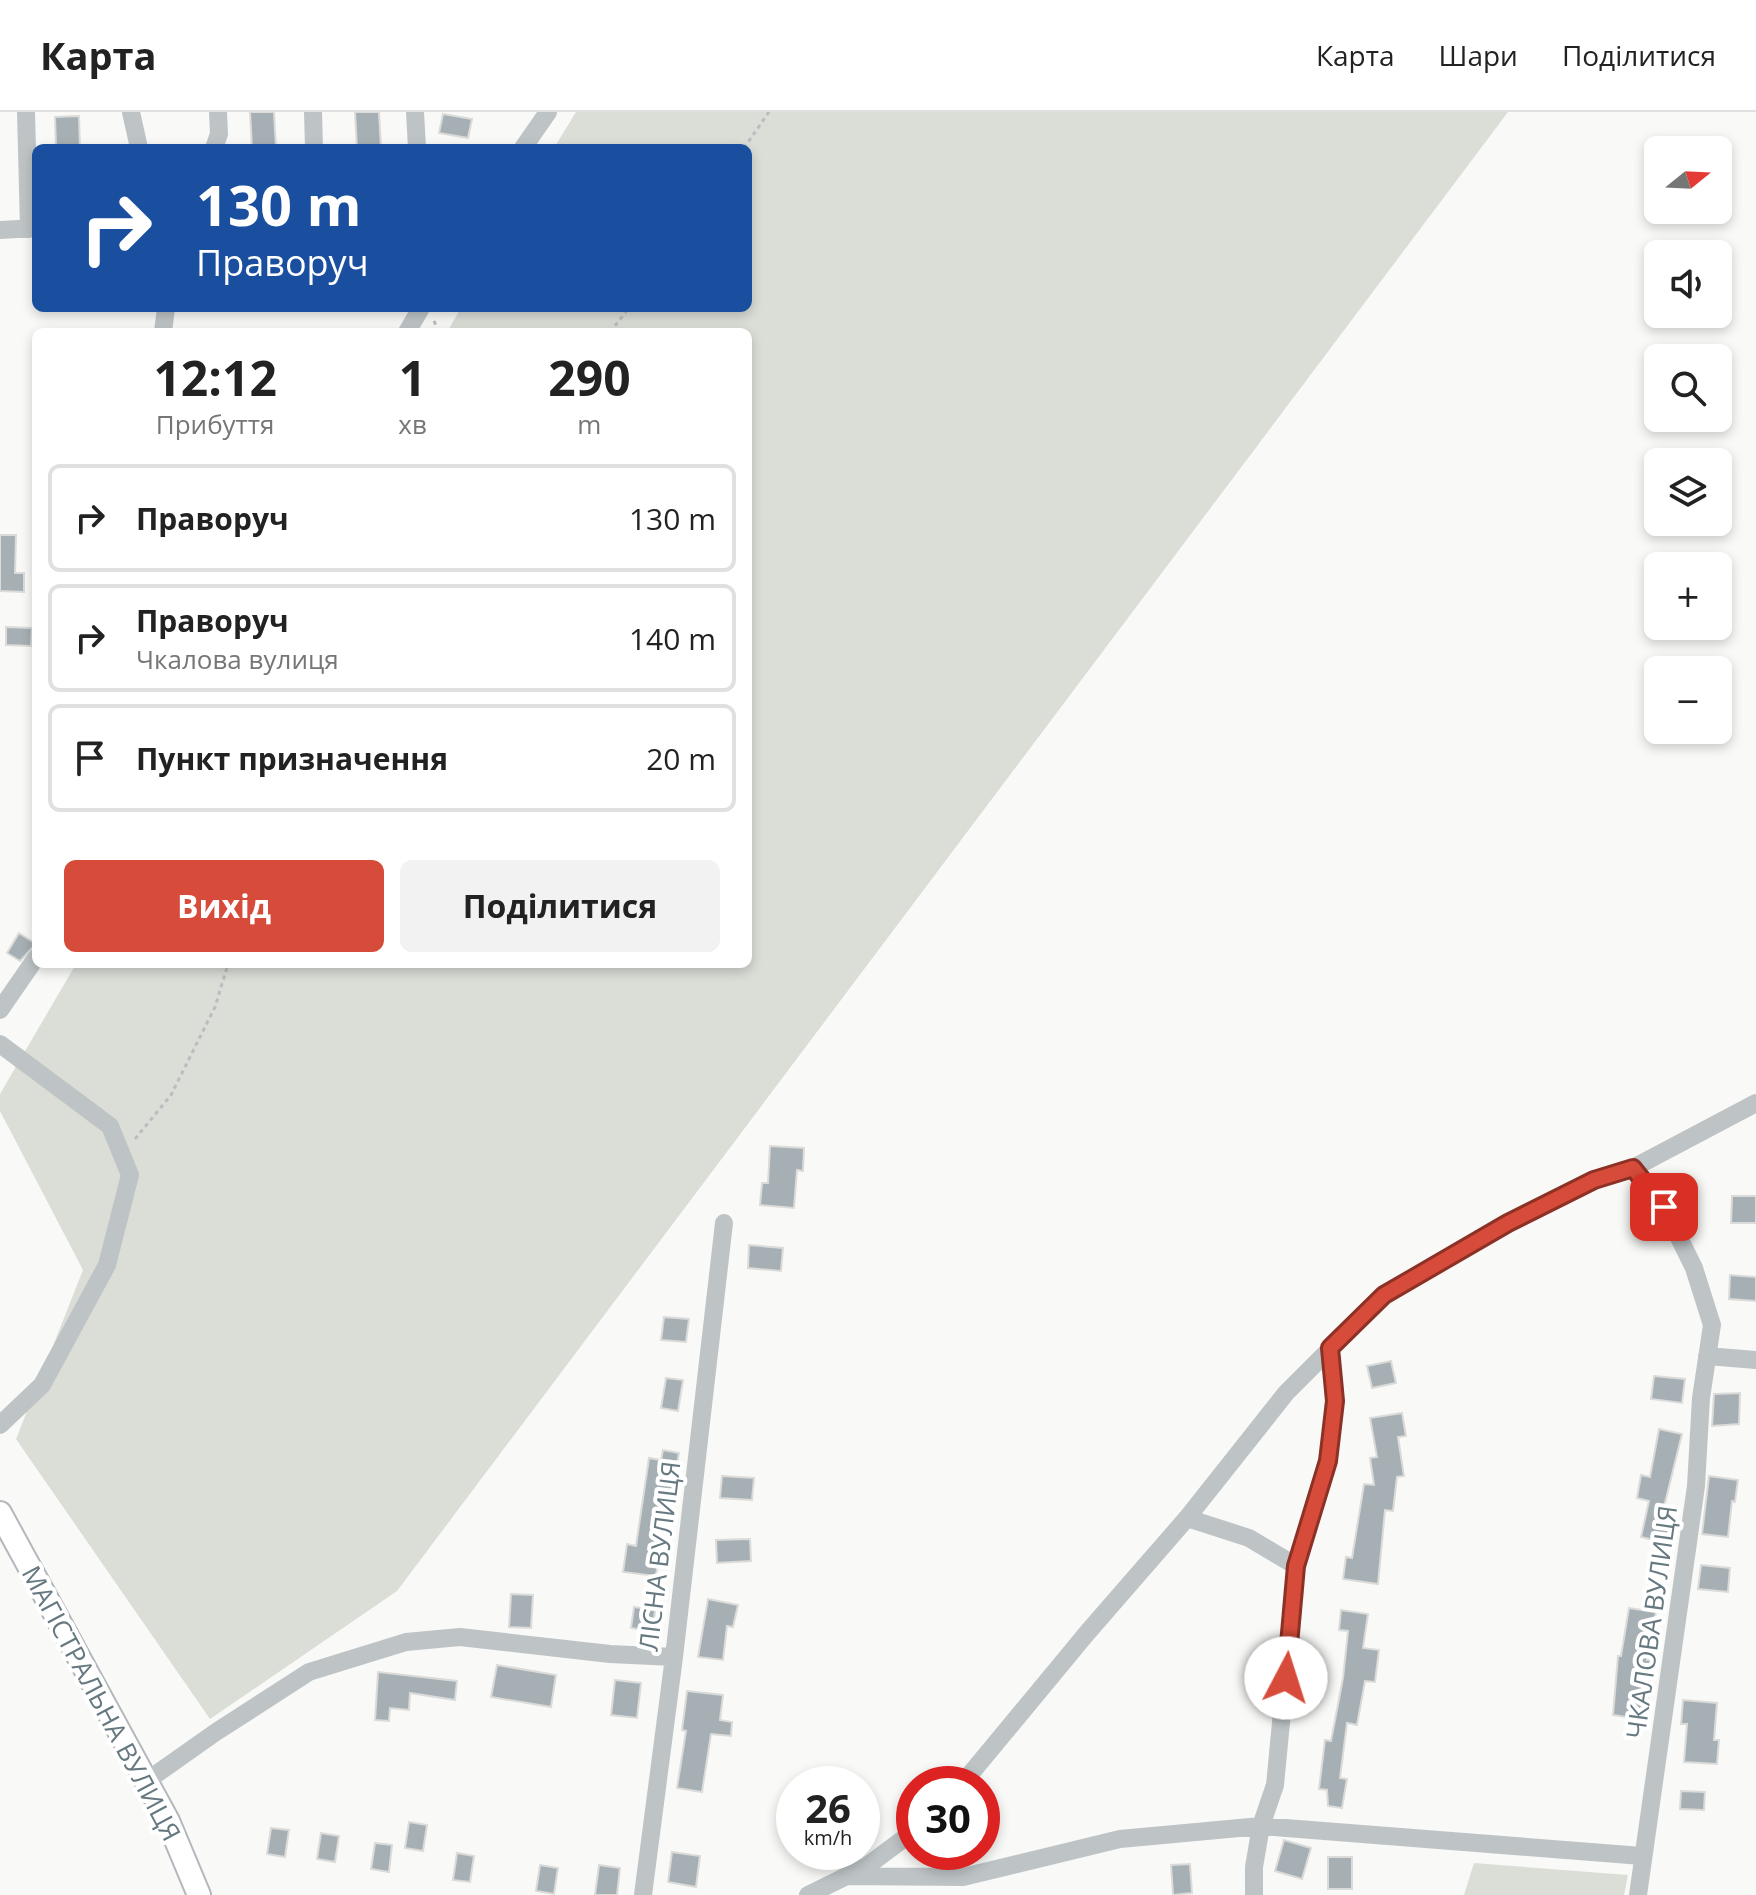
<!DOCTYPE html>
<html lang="uk">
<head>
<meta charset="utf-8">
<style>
  body { margin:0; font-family:"Open Sans",sans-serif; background:#f2f2f2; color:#222; height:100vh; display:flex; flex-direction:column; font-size:30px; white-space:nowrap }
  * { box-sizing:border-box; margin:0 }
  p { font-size:26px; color:#767676 }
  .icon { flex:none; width:44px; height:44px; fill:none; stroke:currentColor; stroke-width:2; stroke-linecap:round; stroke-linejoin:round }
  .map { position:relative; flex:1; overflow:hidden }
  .sheet { position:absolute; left:32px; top:216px; width:720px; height:640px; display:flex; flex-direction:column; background:#fff; border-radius:12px; box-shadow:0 4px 12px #0003 }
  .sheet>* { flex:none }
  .guide { position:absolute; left:32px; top:32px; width:720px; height:168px; border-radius:12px; box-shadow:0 4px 12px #0003; background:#1a4fa0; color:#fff; overflow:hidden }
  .needle { width:52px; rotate:72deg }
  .fabs { position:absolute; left:1644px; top:24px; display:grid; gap:16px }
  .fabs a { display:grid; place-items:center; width:88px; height:88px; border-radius:12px; background:#fff; box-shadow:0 4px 12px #0003; font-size:40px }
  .speed { position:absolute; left:776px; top:1654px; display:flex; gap:16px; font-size:40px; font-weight:700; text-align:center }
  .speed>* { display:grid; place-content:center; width:104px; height:104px; border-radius:50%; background:#fff; box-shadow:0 4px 12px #0003; line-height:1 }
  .speed small { font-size:20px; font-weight:400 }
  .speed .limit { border:12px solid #d22; background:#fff; color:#111 }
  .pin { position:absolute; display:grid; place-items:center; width:68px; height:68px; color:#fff; margin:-34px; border-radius:16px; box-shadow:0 4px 12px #0006 }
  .me { position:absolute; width:88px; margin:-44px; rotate:5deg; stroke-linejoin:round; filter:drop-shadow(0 0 6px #0008) }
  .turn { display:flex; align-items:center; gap:28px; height:168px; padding:0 32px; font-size:36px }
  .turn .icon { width:104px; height:104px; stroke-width:2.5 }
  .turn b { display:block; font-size:56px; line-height:68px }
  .eta { display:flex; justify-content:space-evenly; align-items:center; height:136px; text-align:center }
  .eta b { font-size:48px; font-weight:700; line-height:56px }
  .button { display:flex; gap:16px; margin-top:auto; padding:16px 32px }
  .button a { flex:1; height:92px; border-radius:12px; background:#d74b3a; color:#fff; font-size:32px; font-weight:700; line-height:92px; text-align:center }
  .button a+a { background:#f2f2f2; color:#222 }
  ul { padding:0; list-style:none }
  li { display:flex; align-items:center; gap:24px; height:108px; margin:0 16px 12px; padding:0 16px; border:4px solid #e0e0e0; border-radius:12px }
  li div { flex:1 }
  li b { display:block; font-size:30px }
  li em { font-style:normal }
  header { display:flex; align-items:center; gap:48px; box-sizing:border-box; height:112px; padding:0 40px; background:#fff; border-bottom:2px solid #e0e0e0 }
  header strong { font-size:38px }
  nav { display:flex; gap:44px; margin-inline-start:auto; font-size:28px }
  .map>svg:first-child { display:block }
  .green { fill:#daded7 }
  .building { fill:#a6b0b4; stroke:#dbdbda; stroke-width:2 }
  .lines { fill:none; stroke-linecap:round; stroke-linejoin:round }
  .major-casing { stroke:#b2b8bb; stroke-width:26 }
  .path { stroke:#b9bdbf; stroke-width:3; stroke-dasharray:4 4; stroke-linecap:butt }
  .minor { stroke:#bec4c6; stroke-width:18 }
  .major { stroke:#fff; stroke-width:22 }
  .route-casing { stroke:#8c3126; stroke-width:20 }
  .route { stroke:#d74b3a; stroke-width:14 }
  .labels { text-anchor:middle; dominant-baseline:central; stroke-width:8; stroke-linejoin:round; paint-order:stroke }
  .street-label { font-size:26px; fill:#667880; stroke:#fff }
</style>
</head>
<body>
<header>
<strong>Карта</strong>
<nav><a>Карта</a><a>Шари</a><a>Поділитися</a></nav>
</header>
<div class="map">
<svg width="1756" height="1783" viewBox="0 0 1756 1783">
  <rect width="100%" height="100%" fill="#f9f9f7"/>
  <!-- green -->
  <path class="green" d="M 576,0 L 1508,0 L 397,1479 L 210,1607 L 16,1327 L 83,1158 L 0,999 L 0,982 L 76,852 L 748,852 L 748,220 L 447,220 L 461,196 L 748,196 L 748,36 L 554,36 Z
    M 1474,1751 L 1628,1763 L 1624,1783 L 1464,1783 Z"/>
  <!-- building -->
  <path class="building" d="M 250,0 L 274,0 L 276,36 L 252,36 Z
    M 355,0 L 379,0 L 381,36 L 357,36 Z
    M 443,2 L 472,7 L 468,26 L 439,21 Z
    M 79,4 L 80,36 L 56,36 L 55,5 Z
    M 0,423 L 16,423 L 15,461 L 24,461 L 24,480 L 0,479 Z
    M 6,515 L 32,516 L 31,534 L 6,533 Z
    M 19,821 L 36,832 L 20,849 L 7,841 Z
    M 770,1034 L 804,1036 L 803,1059 L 797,1058 L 794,1096 L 760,1093 L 762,1071 L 768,1071 Z
    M 1732,1084 L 1756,1084 L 1756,1111 L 1731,1111 Z
    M 749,1133 L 783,1136 L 781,1159 L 748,1156 Z
    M 1730,1163 L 1756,1165 L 1756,1189 L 1729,1187 Z
    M 664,1205 L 689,1207 L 686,1230 L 661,1228 Z
    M 1391,1249 L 1396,1271 L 1372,1276 L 1367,1254 Z
    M 1654,1264 L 1685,1267 L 1682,1291 L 1651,1287 Z
    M 666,1266 L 683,1268 L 678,1299 L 661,1296 Z
    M 1740,1281 L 1739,1312 L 1712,1314 L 1714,1282 Z
    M 1402,1301 L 1406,1324 L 1398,1325 L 1404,1364 L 1397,1365 L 1393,1399 L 1385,1398 L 1378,1472 L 1343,1467 L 1346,1445 L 1352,1446 L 1364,1372 L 1374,1373 L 1370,1346 L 1377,1345 L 1370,1306 Z
    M 1659,1317 L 1682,1322 L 1660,1411 L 1670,1413 L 1666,1431 L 1641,1425 L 1649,1389 L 1637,1386 L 1641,1363 L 1650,1365 Z
    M 663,1338 L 679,1341 L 672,1378 L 669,1377 L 656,1464 L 623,1460 L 627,1432 L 636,1434 L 649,1346 L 661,1348 Z
    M 722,1364 L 754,1366 L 752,1388 L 720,1386 Z
    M 1709,1364 L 1738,1368 L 1735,1390 L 1732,1389 L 1728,1425 L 1702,1422 Z
    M 750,1427 L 751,1449 L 717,1451 L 716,1428 Z
    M 1701,1453 L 1730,1456 L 1728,1480 L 1698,1477 Z
    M 511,1482 L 533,1483 L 531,1516 L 509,1515 Z
    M 708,1487 L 738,1493 L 733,1515 L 727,1514 L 723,1548 L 698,1545 Z
    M 634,1495 L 655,1498 L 653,1519 L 631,1516 Z
    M 1629,1496 L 1656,1500 L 1647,1548 L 1652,1548 L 1646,1608 L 1613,1603 L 1618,1544 L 1621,1544 Z
    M 1341,1498 L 1368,1502 L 1363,1536 L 1379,1538 L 1375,1570 L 1365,1569 L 1357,1613 L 1347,1611 L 1340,1666 L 1347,1667 L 1342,1696 L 1328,1694 L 1327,1678 L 1319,1677 L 1325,1628 L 1331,1629 L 1343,1566 L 1348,1519 L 1339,1518 Z
    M 497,1553 L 556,1563 L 551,1595 L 491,1585 Z
    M 378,1560 L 457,1569 L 455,1588 L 410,1581 L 409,1598 L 390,1596 L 389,1609 L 375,1608 Z
    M 615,1568 L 641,1571 L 637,1606 L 611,1603 Z
    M 687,1579 L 723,1583 L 720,1608 L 732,1610 L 731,1624 L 711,1622 L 702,1680 L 677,1676 L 686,1619 L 682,1618 Z
    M 1683,1588 L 1717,1591 L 1714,1628 L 1719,1628 L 1717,1652 L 1684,1650 L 1687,1612 L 1681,1612 Z
    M 1681,1679 L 1705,1680 L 1704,1698 L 1680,1697 Z
    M 409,1710 L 427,1713 L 423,1739 L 405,1736 Z
    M 271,1716 L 289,1718 L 285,1745 L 267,1742 Z
    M 321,1721 L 339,1724 L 335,1750 L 317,1747 Z
    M 1284,1728 L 1311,1736 L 1302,1767 L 1275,1759 Z
    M 375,1731 L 392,1733 L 389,1760 L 371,1757 Z
    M 672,1740 L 700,1744 L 696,1775 L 668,1770 Z
    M 457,1741 L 474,1744 L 470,1770 L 453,1768 Z
    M 1328,1745 L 1352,1745 L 1352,1777 L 1328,1777 Z
    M 1190,1752 L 1192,1781 L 1173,1783 L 1171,1753 Z
    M 540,1753 L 558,1756 L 554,1782 L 536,1779 Z
    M 599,1753 L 620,1756 L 617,1783 L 595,1783 Z"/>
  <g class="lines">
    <defs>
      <path id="major" d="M 0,1401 L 168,1709 L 199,1783"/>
    </defs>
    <!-- major casing -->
    <use href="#major" class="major-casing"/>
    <!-- path -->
    <path class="path" d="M 744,36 L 769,0
      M 434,209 L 439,220
      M 610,220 L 629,196
      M 135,1027 L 171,983 L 215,895 L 228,852"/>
    <!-- minor -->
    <path class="minor" d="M 26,0 L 29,117
      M 131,0 L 139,36
      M 313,0 L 314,36
      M 415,0 L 417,36
      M 214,36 L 219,22 L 218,0
      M 523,36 L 548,0
      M 0,118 L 36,116
      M 163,220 L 166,196
      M 407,220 L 421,196
      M 0,898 L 36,846
      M 0,932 L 110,1014 L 130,1063 L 107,1153 L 42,1273 L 0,1313
      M 1633,1056 L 1664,1095 L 1694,1156 L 1712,1213 L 1701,1286 L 1696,1374 L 1638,1783
      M 1707,1244 L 1756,1248
      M 1187,1406 L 1249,1426 L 1296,1454
      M 145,1670 L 216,1620 L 309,1560 L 406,1530 L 460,1525 L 610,1542 L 674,1545
      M 962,1672 L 1087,1521 L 1187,1406 L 1286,1281 L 1384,1183 L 1508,1111 L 1594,1068 L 1633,1056 L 1756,991
      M 847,1764 L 963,1765 L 1120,1727 L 1261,1714 L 1642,1744
      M 643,1783 L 674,1545 L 724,1111
      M 808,1783 L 867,1754 L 914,1719
      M 1254,1783 L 1254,1755 L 1261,1714 L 1275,1673 L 1296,1454 L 1328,1349 L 1335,1289 L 1330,1236"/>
    <!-- major -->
    <use href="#major" class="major"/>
  </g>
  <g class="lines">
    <defs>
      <path id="route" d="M 1286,1566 L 1296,1454 L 1328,1349 L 1335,1289 L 1330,1236 L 1384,1183 L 1508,1111 L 1594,1068 L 1633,1056 L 1664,1095"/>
    </defs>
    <!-- route casing -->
    <use href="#route" class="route-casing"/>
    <!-- route -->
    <use href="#route" class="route"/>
  </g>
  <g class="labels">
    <!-- street labels -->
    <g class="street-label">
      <text transform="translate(659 1444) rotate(-83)">ЛІСНА ВУЛИЦЯ</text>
      <text transform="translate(1651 1510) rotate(-82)">ЧКАЛОВА ВУЛИЦЯ</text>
      <text transform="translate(102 1591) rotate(62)">МАГІСТРАЛЬНА ВУЛИЦЯ</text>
    </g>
  </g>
</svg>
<div class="fabs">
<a><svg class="needle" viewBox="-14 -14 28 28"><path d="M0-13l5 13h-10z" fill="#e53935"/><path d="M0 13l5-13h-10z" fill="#767676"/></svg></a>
<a><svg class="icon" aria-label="sound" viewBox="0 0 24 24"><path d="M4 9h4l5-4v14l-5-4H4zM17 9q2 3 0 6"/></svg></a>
<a><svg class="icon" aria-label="search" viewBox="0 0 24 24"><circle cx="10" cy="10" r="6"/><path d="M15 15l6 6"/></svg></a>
<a><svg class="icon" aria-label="layers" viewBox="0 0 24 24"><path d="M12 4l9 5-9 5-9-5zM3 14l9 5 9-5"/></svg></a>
<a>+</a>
<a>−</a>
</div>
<div class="speed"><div>26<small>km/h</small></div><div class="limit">30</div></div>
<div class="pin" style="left:1664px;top:1095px;background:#d93025"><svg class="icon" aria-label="arrive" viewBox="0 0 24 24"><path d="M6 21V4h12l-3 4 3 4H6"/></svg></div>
<svg class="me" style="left:1286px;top:1566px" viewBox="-20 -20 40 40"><circle r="19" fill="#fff"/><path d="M0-13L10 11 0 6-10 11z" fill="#d74b3a"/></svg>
<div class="guide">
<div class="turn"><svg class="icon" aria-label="right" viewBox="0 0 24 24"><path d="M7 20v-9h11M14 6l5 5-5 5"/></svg><div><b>130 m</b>Праворуч</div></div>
</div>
<section class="sheet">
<div class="eta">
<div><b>12:12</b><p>Прибуття</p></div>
<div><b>1</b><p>хв</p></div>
<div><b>290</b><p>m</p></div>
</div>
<ul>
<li><svg class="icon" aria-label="right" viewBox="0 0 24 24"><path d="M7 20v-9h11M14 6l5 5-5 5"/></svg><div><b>Праворуч</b></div><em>130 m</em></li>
<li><svg class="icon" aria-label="right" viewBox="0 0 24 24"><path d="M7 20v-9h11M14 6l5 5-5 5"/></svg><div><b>Праворуч</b><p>Чкалова вулиця</p></div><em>140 m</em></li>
<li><svg class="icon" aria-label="arrive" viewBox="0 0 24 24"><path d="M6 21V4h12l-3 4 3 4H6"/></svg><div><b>Пункт призначення</b></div><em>20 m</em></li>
</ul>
<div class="button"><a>Вихід</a><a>Поділитися</a></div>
</section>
</div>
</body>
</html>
